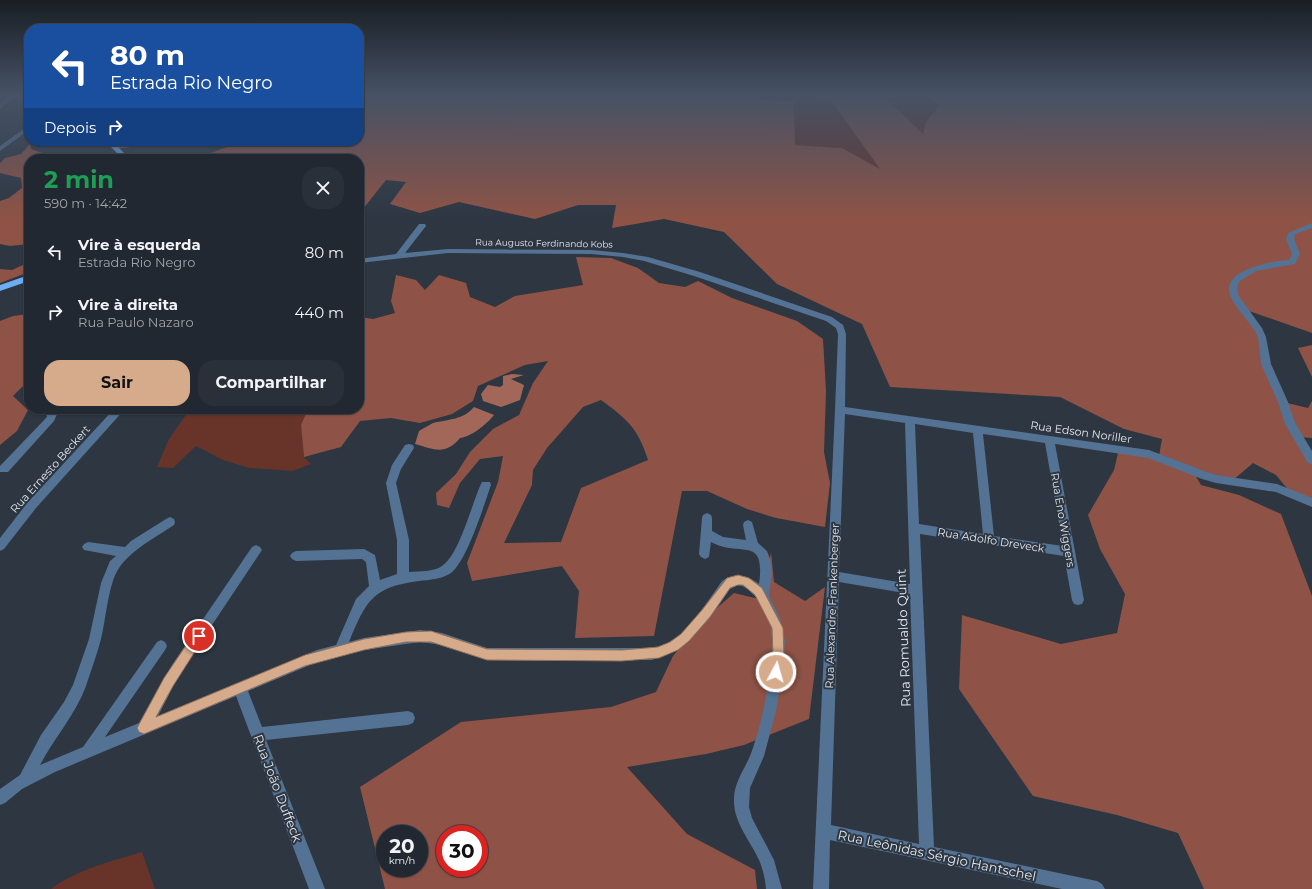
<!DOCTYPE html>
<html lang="pt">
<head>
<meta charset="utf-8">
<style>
  body { margin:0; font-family:Montserrat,sans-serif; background:#2a3039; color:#f1f3f6; height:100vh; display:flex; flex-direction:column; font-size:15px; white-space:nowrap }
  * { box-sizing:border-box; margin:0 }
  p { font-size:13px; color:#a2a6ab }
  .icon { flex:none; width:22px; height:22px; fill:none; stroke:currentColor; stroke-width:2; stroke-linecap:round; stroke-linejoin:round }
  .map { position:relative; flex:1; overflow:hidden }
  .drawer { position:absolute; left:24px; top:154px; width:340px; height:260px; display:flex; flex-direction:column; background:#222831; border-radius:16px; box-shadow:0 1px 3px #0004,0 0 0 1px #3f444d }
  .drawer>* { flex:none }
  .banner { position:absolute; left:24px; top:24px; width:340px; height:122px; border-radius:16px; box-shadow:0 1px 3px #0004,0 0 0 1px #3f444d; background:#1a4fa0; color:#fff; overflow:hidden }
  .speed { position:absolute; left:376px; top:825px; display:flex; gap:8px; font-size:20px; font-weight:700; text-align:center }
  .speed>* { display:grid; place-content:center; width:52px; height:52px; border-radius:50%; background:#222831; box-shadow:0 1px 3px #0004,0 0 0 1px #3f444d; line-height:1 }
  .speed small { font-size:10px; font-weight:400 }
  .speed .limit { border:6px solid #d22; background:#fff; color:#111 }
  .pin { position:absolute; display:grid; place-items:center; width:34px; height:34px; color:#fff; margin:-17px; border:2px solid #fff; border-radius:50%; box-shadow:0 1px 4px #0007 }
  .me { position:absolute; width:44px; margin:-22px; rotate:6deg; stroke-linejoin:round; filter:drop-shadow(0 0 3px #0008) }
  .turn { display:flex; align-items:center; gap:14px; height:84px; padding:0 20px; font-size:18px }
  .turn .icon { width:52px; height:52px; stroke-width:2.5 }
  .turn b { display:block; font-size:28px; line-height:34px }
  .then { display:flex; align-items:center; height:38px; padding:0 20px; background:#0003; gap:8px; font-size:15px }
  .round { display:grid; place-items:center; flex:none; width:42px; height:42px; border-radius:16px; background:#2a3039 }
  .head { display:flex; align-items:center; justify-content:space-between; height:68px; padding:0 20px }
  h1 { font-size:24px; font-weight:700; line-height:30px; color:#1e9e55 }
  .cta { display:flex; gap:8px; margin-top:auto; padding:8px 20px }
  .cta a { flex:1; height:46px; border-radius:16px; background:#d6ab8b; color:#111; font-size:16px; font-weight:700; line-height:46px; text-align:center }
  .cta a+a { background:#2a3039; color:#f1f3f6 }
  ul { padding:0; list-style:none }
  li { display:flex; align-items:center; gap:12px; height:60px; padding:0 20px }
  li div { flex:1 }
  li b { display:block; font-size:15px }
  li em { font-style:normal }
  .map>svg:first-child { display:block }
  .green { fill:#683429 }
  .forest { fill:#8e5346; fill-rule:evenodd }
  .water { fill:#a36759 }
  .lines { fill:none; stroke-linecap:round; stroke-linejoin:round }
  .minor { fill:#547294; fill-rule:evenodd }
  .major { fill:#6eadf3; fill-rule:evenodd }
  .route { fill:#d6ab8b; stroke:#8b6f5a }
  .labels { text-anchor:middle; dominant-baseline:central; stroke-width:4; stroke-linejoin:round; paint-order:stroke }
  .far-street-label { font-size:9px; fill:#e1e7ee; stroke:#2d3641 }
  .street-label { font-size:11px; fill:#e1e7ee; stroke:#2d3641 }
  .near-street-label { font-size:13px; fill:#e1e7ee; stroke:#2d3641 }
</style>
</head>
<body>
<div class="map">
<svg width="1312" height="889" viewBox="0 0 1312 889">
  <rect width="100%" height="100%" fill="#2d3641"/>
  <!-- green -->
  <path class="green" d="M 746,95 L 807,95 L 833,103 L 881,170 L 842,148 L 795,145 L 794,101 L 745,99 Z
    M 868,95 L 928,95 L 939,106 L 926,122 L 923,135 L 887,99 Z
    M 190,409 L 308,409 L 301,425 L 304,457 L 311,464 L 293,471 L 249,468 L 223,460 L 196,446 L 173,468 L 157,467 L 169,439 Z
    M 142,852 L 155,889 L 51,889 C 76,870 111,861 142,852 Z"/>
  <!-- forest -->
  <path class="forest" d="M 359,95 L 746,95 L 745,99 L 794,101 L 795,145 L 842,148 L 880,169 L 833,103 L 807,95 L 868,95 L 887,99 L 923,134 L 926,122 L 939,106 L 928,95 L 1312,95 L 1312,333 L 1246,310 L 1255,323 L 1283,402 L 1308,408 L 1312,401 L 1312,438 L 1297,437 L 1312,460 L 1312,501 L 1290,492 L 1276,475 L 1253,463 L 1232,481 L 1194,473 L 1201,485 L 1239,495 L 1281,514 L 1312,596 L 1312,889 L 1204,889 L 1178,833 L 1117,815 L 1033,796 L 959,689 L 962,615 L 1061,644 L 1117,633 L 1125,594 L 1100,549 L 1088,515 L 1114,470 L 1119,449 L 1159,456 L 1162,439 L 1124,429 L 1060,397 L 890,387 L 862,324 L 777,284 L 724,232 L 664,219 L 612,228 L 616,205 L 578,205 L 535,219 L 459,202 L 420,213 L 390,204 L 406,182 L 386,180 L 359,214 L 359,159 L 201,159 L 203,156 L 227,147 L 255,141 L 359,141 Z
    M 30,144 L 31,149 L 59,159 L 29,159 L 29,244 L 10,246 L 0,244 L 0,201 L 9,198 L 22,188 L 21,178 L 0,173 L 0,163 L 5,158 L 21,154 Z
    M 576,257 L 611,258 L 638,268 L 659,283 L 685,287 L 698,281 L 732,298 L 797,321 L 823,339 L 826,391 L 824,452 L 830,483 L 825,527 L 776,518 L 747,509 L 707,491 L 682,491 L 654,636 L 575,638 L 579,591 L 562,566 L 472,581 L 467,563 L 498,482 L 503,456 L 480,459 L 460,483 L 449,508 L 437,505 L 436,493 L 456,474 L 470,452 L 493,429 L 519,415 L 533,383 L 548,361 L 525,365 L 478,386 L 473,401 L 452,414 L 420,423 L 391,418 L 360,421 L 341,447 L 304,457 L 301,425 L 308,409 L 359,409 L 359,317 L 373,319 L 395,313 L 391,301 L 396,275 L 416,280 L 425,290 L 439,275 L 466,283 L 470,297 L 495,307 L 515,296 L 583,285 ZM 601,400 C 627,419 638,428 648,460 L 581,488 L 561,542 L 504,543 L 532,485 L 533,470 L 547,448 L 583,407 Z
    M 24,260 L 29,260 L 29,272 L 0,283 L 0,269 L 12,270 L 23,265 Z
    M 29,314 L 29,380 L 13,396 L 28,410 L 17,431 L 0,445 L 0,321 L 13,316 Z
    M 1312,345 L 1312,377 L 1298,348 Z
    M 771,552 L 774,582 L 805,601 L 825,587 L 809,719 L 744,745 L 706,754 L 627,767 L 687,834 L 755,870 L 757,889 L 385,889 L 360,787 L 461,722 L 611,707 L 656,692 L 673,656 L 702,621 L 734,593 L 763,600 ZM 385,834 L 419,834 L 419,868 L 385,868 ZM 445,834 L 479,834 L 479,868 L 445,868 Z"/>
  <!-- water -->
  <path class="water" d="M 512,374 L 524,375 L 511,379 L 524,385 L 520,400 L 501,407 L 483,401 L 481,394 L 488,385 L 500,387 L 503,385 L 503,376 Z
    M 474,407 L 494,415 C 487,424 471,437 460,438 C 446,455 435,450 415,444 L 419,431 C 424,428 429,425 433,423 C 449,419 463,420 474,407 Z"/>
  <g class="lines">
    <!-- minor -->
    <path class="minor" d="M 10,95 L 17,95 L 0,109 L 0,104 Z
      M 29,125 L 29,130 L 0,151 L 0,146 Z
      M 149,141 L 168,141 L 165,143 L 115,149 L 112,147 L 115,145 Z
      M 1312,223 L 1312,228 L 1295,234 L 1294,239 L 1300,254 L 1295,264 L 1256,271 L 1240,281 L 1237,286 L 1238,295 L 1262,328 L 1266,337 L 1271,364 L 1288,402 L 1295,423 L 1312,451 L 1312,464 L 1308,463 L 1285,424 L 1278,402 L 1261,364 L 1258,337 L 1255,331 C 1249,322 1233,304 1230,295 C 1221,269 1273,261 1289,260 L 1292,254 L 1286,239 L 1288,233 Z
      M 419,224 L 425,224 L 426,226 L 405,253 L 448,249 L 591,250 L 623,253 L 648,257 L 700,272 L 832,317 L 843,325 L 846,334 L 845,407 L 1149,450 L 1204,471 L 1216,475 L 1277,484 L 1312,498 L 1312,507 L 1276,492 L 1216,483 L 1202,479 L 1148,458 L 1055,444 L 1084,600 L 1082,604 L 1078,605 L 1074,604 L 1072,600 L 1064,556 L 920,534 L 934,847 L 1097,881 L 1102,884 L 1105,889 L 1062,889 L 830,840 L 829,889 L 813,889 L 835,410 L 838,334 L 836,328 L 826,321 L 694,276 L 644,261 L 623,257 L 591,254 L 448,253 L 359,263 L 359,259 L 396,254 ZM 845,414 L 905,423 L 910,584 L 839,572 ZM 915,424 L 973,433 L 983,534 L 919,524 ZM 983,434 L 1045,443 L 1063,546 L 994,536 ZM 839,582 L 910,594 L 919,844 L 831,825 Z
      M 45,409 L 55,409 L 57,414 L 54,421 L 8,472 L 0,472 L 0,466 L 47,417 Z
      M 114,409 L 125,409 L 36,508 L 4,549 L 0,551 L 0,538 L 28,502 Z
      M 409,444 L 413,445 L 414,448 L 401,469 L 396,483 L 409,540 L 409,572 C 419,571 434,572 442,566 C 460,554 472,502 482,482 L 490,482 L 491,485 C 484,505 467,561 451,573 C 442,579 429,580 419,581 C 372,587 366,601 349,642 L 364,638 L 420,630 L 442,633 L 487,648 L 652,648 C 658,646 664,645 669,642 C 689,632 709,599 722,581 C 735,572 747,575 759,584 C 766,534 740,558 711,542 L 709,557 L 705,559 L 701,557 L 699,554 L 702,518 L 703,515 L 707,513 L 711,515 L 712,518 L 712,531 L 723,537 L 746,540 L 743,525 L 744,522 L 748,520 L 752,522 L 758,543 L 767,551 L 770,559 L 772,570 L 769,596 L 780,618 L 785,641 L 782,674 L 776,711 L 764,756 L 750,788 L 749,807 L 752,818 L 774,860 L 782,889 L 766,889 C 765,879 763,869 759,860 C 750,840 733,822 734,799 C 734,783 744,770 750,756 C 762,726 776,660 771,628 C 769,618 764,609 759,601 C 753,594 747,586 738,585 L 730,589 L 710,618 L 689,641 L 678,650 L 652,660 L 487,660 L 442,645 L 420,642 L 364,650 L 317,662 L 248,691 L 262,727 L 408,711 L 413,713 L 415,718 L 413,723 L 408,725 L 266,740 L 325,889 L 309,889 L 236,696 L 55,772 L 22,789 L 5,803 L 0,805 L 0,789 L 20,775 L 41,735 L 64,702 L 73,685 L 89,639 L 101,583 L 110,561 L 116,556 L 84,550 L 82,547 L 84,544 L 88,542 L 125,547 L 131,541 L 166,519 L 170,517 L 174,519 L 175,522 L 174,525 C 156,537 131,550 119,568 C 108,584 106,620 101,639 C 97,655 91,670 86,686 C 76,714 54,738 40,765 L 83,747 L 157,642 L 161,640 L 165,642 L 167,646 L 165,650 L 105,737 L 139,723 L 172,665 L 252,547 L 256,545 L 260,547 L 262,550 L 180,673 L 158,716 L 317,650 L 336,645 L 356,599 L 369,586 L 366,562 L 362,559 L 296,561 L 292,559 L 290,556 L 292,553 L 296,551 L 364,549 L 375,555 L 380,580 L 397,574 L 397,540 L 386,483 L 392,465 L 405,445 Z"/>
    <!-- major -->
    <path class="major" d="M 105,141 L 112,141 L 130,159 L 123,159 Z
      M 29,275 L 29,281 L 0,291 L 0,285 Z"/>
  </g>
  <!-- sky -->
  <linearGradient id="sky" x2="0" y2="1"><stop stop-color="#191e24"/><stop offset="0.43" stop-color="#465265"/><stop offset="1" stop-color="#465265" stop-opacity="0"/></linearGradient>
  <rect width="1312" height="220" fill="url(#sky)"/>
  <!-- route -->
  <path class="route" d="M 738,575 L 749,578 L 762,588 L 783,628 L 784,655 L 780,676 L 776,677 L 772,676 L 771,672 L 773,655 L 772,628 L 755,595 L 743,585 L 738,585 L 730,588 L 710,617 L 689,641 L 678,650 L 659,658 L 622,661 L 487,660 L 431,642 L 406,642 L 364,650 L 305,666 L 144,734 L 139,732 L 137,728 L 164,678 L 195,632 L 199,630 L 203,632 L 204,636 L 203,639 L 173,686 L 156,717 L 305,655 L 364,639 L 406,632 L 431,631 L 487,649 L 622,650 L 658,647 L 670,642 L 681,634 L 702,610 L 727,578 Z"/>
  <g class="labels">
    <!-- far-street labels -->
    <g class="far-street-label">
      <text transform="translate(544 243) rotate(1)">Rua Augusto Ferdinando Kobs</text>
    </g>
    <!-- street labels -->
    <g class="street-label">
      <text transform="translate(1081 432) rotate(8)">Rua Edson Noriller</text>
      <text transform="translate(50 469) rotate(-48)">Rua Ernesto Beckert</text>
      <text transform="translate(1063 520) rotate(80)">Rua Eno Wiggers</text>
      <text transform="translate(991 540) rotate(9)">Rua Adolfo Dreveck</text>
      <text transform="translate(832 606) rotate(-88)">Rua Alexandre Frankenberger</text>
    </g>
    <!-- near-street labels -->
    <g class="near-street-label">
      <text transform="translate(903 638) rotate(-92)">Rua Romualdo Quint</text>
      <text transform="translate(278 788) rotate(69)">Rua João Duffeck</text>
      <text transform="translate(937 855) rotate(12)">Rua Leônidas Sérgio Hantschel</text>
    </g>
  </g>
</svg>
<div class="speed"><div>20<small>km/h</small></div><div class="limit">30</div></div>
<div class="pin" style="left:199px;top:636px;background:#d93025"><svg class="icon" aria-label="arrive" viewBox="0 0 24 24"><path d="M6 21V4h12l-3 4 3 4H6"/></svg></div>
<svg class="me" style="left:776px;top:672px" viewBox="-20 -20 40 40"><circle r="17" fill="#d6ab8b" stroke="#fff" stroke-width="3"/><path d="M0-11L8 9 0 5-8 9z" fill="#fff"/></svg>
<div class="banner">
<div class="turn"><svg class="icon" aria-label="left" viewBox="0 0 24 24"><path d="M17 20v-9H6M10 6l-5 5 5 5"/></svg><div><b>80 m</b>Estrada Rio Negro</div></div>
<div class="then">Depois<svg class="icon" aria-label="right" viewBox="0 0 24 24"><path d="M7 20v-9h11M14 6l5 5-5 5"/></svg></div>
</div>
<section class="drawer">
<div class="head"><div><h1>2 min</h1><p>590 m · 14:42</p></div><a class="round"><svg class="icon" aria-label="close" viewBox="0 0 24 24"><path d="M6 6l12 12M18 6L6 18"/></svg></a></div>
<ul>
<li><svg class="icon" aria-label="left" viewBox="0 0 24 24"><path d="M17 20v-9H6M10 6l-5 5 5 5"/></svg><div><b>Vire à esquerda</b><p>Estrada Rio Negro</p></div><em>80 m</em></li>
<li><svg class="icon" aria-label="right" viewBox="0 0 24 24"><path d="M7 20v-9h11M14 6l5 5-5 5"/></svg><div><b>Vire à direita</b><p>Rua Paulo Nazaro</p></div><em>440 m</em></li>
</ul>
<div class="cta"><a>Sair</a><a>Compartilhar</a></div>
</section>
</div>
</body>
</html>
